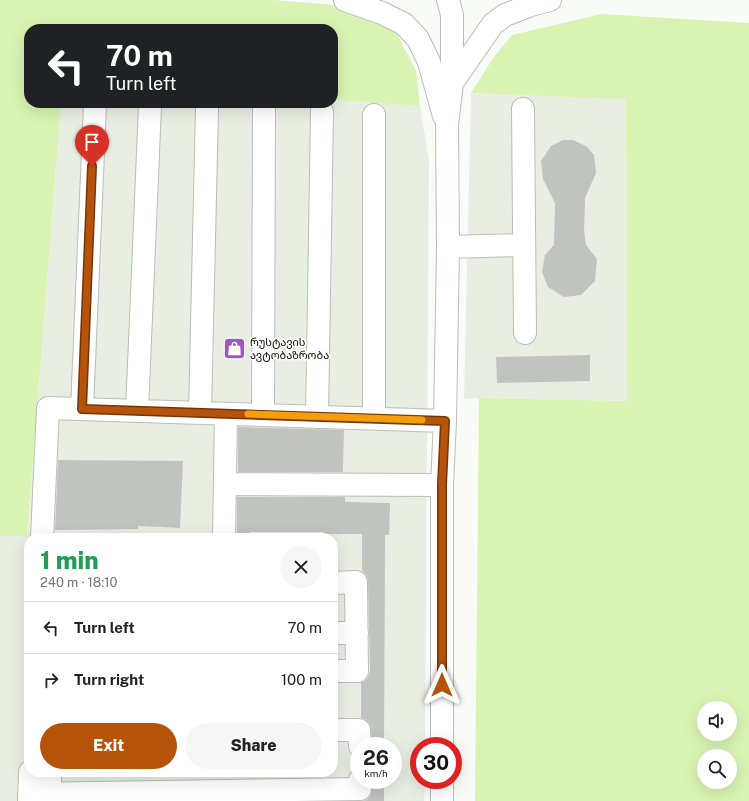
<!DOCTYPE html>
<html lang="en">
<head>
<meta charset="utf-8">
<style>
  body { margin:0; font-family:"Public Sans","Noto Sans Georgian",sans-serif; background:#f6f6f6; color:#222; height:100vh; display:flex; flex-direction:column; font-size:15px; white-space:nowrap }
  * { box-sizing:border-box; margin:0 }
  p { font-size:13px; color:#767676 }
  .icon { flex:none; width:22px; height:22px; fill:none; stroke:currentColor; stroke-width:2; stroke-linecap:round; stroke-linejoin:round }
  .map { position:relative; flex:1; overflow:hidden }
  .details { position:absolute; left:24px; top:533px; width:314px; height:244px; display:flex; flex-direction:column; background:#fff; border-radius:16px; box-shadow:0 4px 16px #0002 }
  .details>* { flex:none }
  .banner { position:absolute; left:24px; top:24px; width:314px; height:84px; border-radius:16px; box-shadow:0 4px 16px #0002; background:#202124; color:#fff; overflow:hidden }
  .tools { position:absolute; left:697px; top:701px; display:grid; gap:8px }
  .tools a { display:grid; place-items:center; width:40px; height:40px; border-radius:50%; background:#fff; box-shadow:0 4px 16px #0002; font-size:20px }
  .speed { position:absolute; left:350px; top:737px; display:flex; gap:8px; font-size:20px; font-weight:700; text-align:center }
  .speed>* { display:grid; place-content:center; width:52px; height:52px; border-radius:50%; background:#fff; box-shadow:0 4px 16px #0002; line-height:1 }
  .speed small { font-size:10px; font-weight:400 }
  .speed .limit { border:6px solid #d22; background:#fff; color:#111 }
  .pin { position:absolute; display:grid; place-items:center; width:34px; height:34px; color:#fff; margin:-41px -17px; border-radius:50% 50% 50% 0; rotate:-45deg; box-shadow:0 0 4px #0007 }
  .pin .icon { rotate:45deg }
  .me { position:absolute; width:44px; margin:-22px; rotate:0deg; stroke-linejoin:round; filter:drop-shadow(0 0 3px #0008) }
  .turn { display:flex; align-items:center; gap:14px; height:84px; padding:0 16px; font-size:18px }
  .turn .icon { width:52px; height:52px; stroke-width:2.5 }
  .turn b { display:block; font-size:28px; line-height:34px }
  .round { display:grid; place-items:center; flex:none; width:42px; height:42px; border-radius:21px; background:#f6f6f6 }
  .headline { display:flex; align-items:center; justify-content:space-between; height:68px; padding:0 16px }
  h1 { font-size:24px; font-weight:800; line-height:30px; color:#1e9e55 }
  .primary-button { display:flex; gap:8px; margin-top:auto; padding:8px 16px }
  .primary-button a { flex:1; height:46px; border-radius:24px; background:#b45309; color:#fff; font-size:16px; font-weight:800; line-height:46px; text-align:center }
  .primary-button a+a { background:#f6f6f6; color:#222 }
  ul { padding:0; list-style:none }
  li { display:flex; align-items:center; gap:12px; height:52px; padding:0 16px; border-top:1px solid #e0e0e0 }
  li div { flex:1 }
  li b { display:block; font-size:15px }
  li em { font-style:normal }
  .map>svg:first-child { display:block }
  .built { fill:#e9eee3; fill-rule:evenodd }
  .green { fill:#d9f4b2; fill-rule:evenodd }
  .building { fill:#c1c3be }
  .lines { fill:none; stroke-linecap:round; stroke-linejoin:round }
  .minor-casing { stroke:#bbbdb8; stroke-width:24 }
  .minor { stroke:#fff; stroke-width:22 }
  .route-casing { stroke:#753606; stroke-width:10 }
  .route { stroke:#b45309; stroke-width:7 }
  .slow { stroke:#f59e0b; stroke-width:7 }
  .labels { text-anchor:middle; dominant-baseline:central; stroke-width:3.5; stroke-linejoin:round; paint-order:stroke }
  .poi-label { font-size:11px; fill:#0c0d0c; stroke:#f9fbf6; text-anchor:start }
</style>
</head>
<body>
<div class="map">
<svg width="749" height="801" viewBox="0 0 749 801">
  <rect width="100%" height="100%" fill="#f9fbf6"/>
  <!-- built -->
  <path class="built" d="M 471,93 L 626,98 L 627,401 L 479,398 L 464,399 Z
    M 333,100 L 420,106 L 429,160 L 425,746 L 419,746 L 419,780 L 425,780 L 424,801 L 0,801 L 0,536 L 27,536 L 61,103 L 333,103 ZM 29,538 L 333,538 L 333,772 L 29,772 ZM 359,746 L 393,746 L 393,780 L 359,780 Z"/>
  <!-- green -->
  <path class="green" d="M 0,0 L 274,0 L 334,5 L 373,17 L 395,30 L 416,71 L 420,106 L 333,100 L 333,29 L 29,29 L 29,103 L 61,103 L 27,536 L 0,536 Z
    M 601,14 L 749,23 L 749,801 L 475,801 L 479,398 L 627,401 L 626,99 L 471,93 L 493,58 L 512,35 ZM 704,708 L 730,708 L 730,734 L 704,734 ZM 704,756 L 730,756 L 730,782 L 704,782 Z"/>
  <!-- building -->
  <path class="building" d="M 563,140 L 573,140 L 586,146 L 594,155 L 596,173 L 585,198 L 584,231 L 586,245 L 597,259 L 595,281 L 581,295 L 564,297 L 548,287 L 542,272 L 545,255 L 554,245 L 555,203 L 543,179 L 541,161 L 551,146 Z
    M 590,355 L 590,381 L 497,383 L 496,357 Z
    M 238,427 L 344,430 L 343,472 L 238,472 Z
    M 58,460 L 183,461 L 180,528 L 138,526 L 138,529 L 55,530 Z
    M 237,497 L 345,497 L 345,502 L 390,503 L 389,535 L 385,535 L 384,746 L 372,746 L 371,729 L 370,724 L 365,719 L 361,718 L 361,682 L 364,682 L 368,677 L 370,671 L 368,582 L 367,576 L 362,571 L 362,534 L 323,534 L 323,532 L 250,532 L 250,534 L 237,533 Z
    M 372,780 L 384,780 L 384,801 L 362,801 L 367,800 L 371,795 L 372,789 Z"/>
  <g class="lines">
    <defs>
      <path id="minor" d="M 345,0 L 382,13 L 404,24 L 418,39 L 429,62 L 444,116
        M 452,83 L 493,24 L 505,15 L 531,5 L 550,0
        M 523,109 L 525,333
        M 448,247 L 524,245
        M 82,409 L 95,105
        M 137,411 L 150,106
        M 200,413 L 207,108
        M 263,415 L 264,105
        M 317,417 L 322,112
        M 374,418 L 374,115
        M 225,484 L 442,485
        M 42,538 L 48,408 L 445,421
        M 224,538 L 226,414
        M 333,583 L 356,582 L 357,671 L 333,671
        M 333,633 L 357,633
        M 333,730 L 359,730 L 360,746
        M 442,746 L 442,485 L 445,421 L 448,247 L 447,125 L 452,83 L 452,15 L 448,0
        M 50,772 L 50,794
        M 29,794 L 360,789 L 360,780
        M 29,801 L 30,772
        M 442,801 L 442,780"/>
    </defs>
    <!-- minor casing -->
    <use href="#minor" class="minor-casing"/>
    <!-- minor -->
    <use href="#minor" class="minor"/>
  </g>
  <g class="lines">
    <defs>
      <path id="route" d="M 92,166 L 82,409 L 445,421 L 442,485 L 442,685"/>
    </defs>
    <!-- route casing -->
    <use href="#route" class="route-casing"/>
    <!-- route -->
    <use href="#route" class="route"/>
    <!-- slow -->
    <path class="slow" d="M 248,414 L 422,420"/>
  </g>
  <!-- icons -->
  <defs>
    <symbol id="shop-square" viewBox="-11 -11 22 22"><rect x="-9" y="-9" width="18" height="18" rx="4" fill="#a154c6" stroke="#f9fbf6"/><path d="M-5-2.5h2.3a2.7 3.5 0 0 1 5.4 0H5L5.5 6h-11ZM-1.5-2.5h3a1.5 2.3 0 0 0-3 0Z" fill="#fff"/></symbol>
  </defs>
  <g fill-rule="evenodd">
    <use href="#shop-square" x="222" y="336" width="25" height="25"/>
  </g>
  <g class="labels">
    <!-- poi labels -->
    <g class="poi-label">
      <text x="250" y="342">რუსტავის<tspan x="250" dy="13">ავტობაზრობა</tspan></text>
    </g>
  </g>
</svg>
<div class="tools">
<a><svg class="icon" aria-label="sound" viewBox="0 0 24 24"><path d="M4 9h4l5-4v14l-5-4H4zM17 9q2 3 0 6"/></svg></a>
<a><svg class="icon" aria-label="search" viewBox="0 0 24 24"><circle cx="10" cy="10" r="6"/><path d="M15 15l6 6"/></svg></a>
</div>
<div class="speed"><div>26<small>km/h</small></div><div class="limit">30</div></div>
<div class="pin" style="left:92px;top:166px;background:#d93025"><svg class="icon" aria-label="arrive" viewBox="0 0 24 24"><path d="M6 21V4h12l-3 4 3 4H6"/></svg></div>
<svg class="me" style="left:442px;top:685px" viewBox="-20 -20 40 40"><path d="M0-17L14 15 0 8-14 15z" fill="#b45309" stroke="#fff" stroke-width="4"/></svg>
<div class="banner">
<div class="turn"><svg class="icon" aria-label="left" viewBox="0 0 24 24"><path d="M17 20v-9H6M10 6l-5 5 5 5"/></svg><div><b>70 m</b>Turn left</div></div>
</div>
<section class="details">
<div class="headline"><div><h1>1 min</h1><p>240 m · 18:10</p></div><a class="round"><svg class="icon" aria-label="close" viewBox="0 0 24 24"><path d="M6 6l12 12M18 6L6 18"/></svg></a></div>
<ul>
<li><svg class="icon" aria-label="left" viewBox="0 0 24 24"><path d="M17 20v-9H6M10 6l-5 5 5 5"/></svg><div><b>Turn left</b></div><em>70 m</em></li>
<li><svg class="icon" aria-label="right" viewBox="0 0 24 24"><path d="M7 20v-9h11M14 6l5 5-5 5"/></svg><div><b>Turn right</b></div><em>100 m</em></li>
</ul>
<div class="primary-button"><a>Exit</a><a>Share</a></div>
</section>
</div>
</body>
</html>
